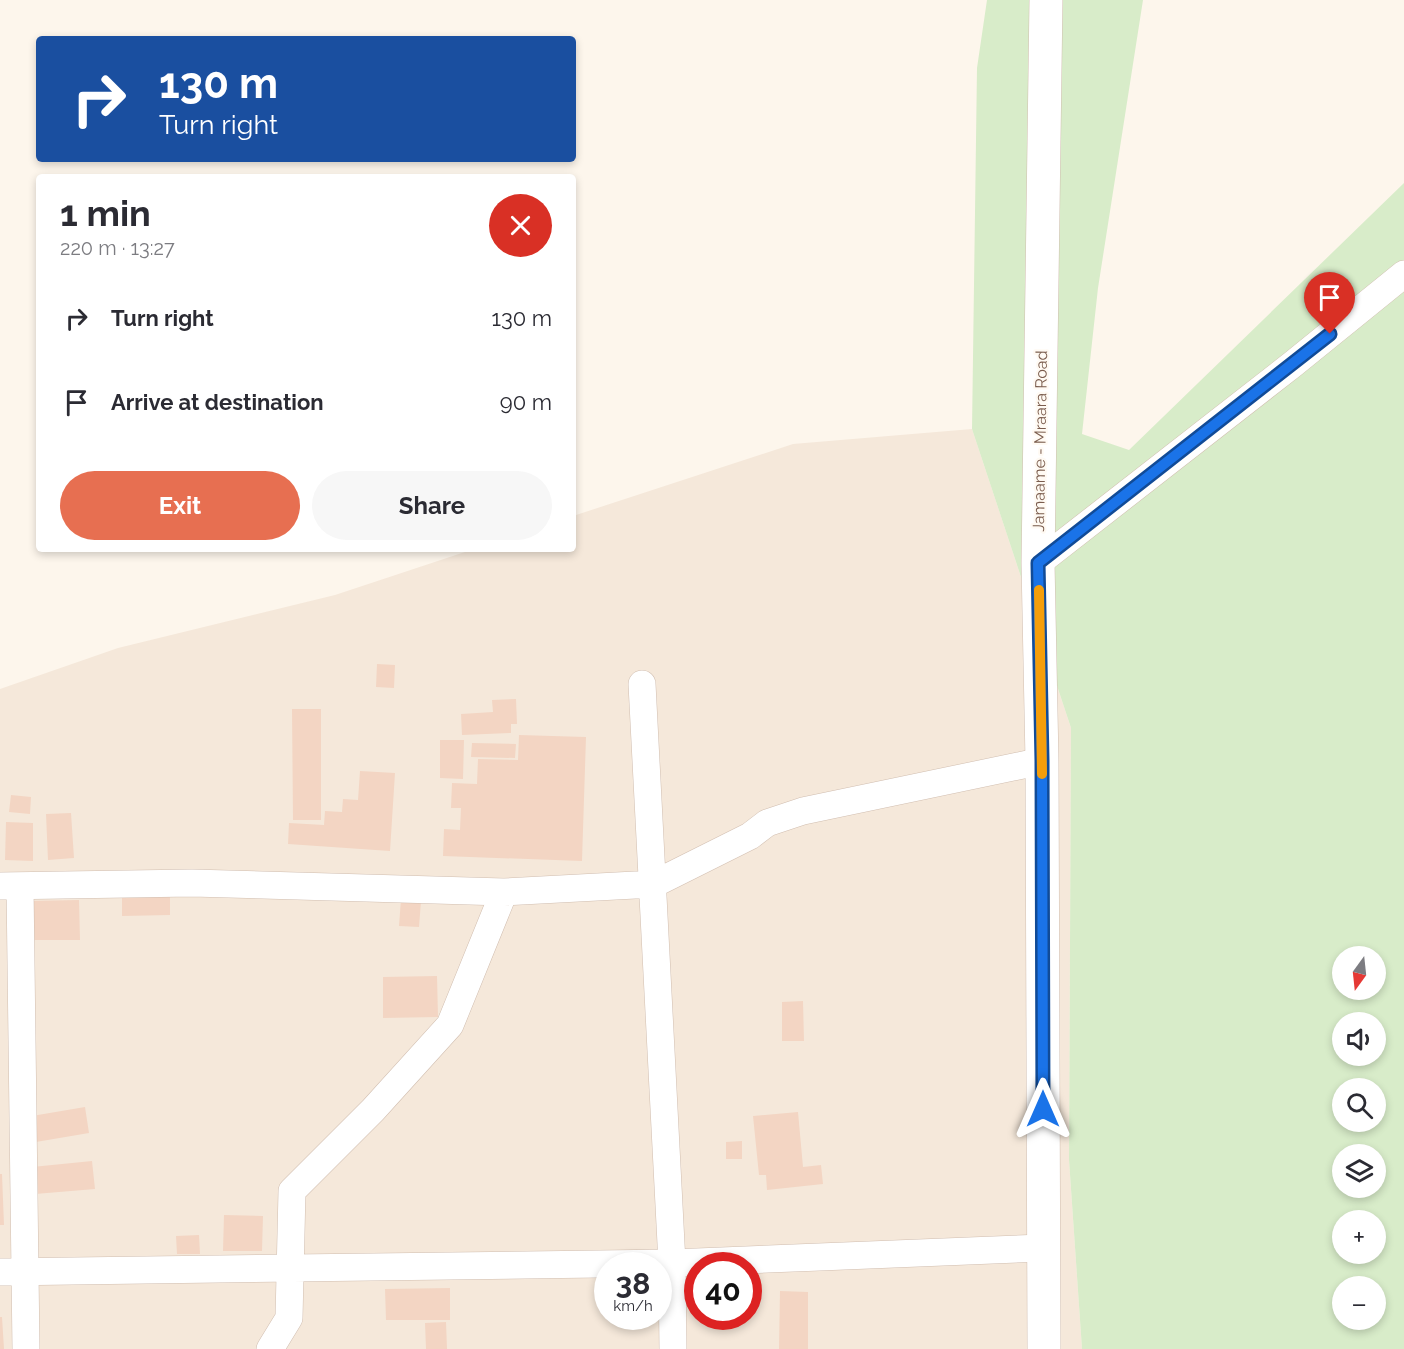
<!DOCTYPE html>
<html lang="en">
<head>
<meta charset="utf-8">
<style>
  body { margin:0; font-family:Raleway,sans-serif; background:#f7f7f7; color:#2b2b33; height:100vh; display:flex; flex-direction:column; font-size:22px; white-space:nowrap }
  * { box-sizing:border-box; margin:0 }
  p { font-size:20px; color:#7c7c81 }
  .icon { flex:none; width:33px; height:33px; fill:none; stroke:currentColor; stroke-width:2; stroke-linecap:round; stroke-linejoin:round }
  .map { position:relative; flex:1; overflow:hidden }
  .sheet { position:absolute; left:36px; top:174px; width:540px; height:378px; display:flex; flex-direction:column; background:#fff; border-radius:6px; box-shadow:0 3px 9px #0003 }
  .sheet>* { flex:none }
  .top-card { position:absolute; left:36px; top:36px; width:540px; height:126px; border-radius:6px; box-shadow:0 3px 9px #0003; background:#1a4fa0; color:#fff; overflow:hidden }
  .needle { width:39px; rotate:195deg }
  .tools { position:absolute; left:1332px; top:946px; display:grid; gap:12px }
  .tools a { display:grid; place-items:center; width:54px; height:54px; border-radius:50%; background:#fff; box-shadow:0 3px 9px #0003; font-size:30px }
  .speed { position:absolute; left:594px; top:1252px; display:flex; gap:12px; font-size:30px; font-weight:700; text-align:center }
  .speed>* { display:grid; place-content:center; width:78px; height:78px; border-radius:50%; background:#fff; box-shadow:0 3px 9px #0003; line-height:1 }
  .speed small { font-size:15px; font-weight:400 }
  .speed .limit { border:9px solid #d22; background:#fff; color:#111 }
  .pin { position:absolute; display:grid; place-items:center; width:51px; height:51px; color:#fff; margin:-62px -26px; border-radius:50% 50% 50% 0; rotate:-45deg; box-shadow:0 0 6px #0007 }
  .pin .icon { rotate:45deg }
  .me { position:absolute; width:66px; margin:-33px; rotate:0deg; stroke-linejoin:round; filter:drop-shadow(0 0 4px #0008) }
  .turn { display:flex; align-items:center; gap:21px; height:126px; padding:0 24px; font-size:27px }
  .turn .icon { width:78px; height:78px; stroke-width:2.5 }
  .turn b { display:block; font-size:42px; line-height:51px }
  .round { display:grid; place-items:center; flex:none; width:63px; height:63px; border-radius:32px; background:#f7f7f7 }
  .head { display:flex; align-items:center; justify-content:space-between; height:102px; padding:0 24px }
  h1 { font-size:36px; font-weight:700; line-height:45px }
  .action { display:flex; gap:12px; margin-top:auto; padding:12px 24px }
  .action a { flex:1; height:69px; border-radius:36px; background:#e76f51; color:#fff; font-size:24px; font-weight:700; line-height:69px; text-align:center }
  .action a+a { background:#f7f7f7; color:#2b2b33 }
  ul { padding:0; list-style:none }
  li { display:flex; align-items:center; gap:18px; height:84px; padding:0 24px }
  li div { flex:1 }
  li b { display:block; font-size:22px }
  li em { font-style:normal }
  .map>svg:first-child { display:block }
  .residential { fill:#f5e8da; fill-rule:evenodd }
  .green { fill:#d8ecc9; fill-rule:evenodd }
  .building { fill:#f3d5c3 }
  .lines { fill:none; stroke-linecap:round; stroke-linejoin:round }
  .minor-casing { stroke:#d1beb0; stroke-width:28 }
  .tertiary-casing { stroke:#d1beb0; stroke-width:34 }
  .minor { stroke:#fff; stroke-width:27 }
  .tertiary { stroke:#fff; stroke-width:33 }
  .route-casing { stroke:#114b97; stroke-width:15 }
  .route { stroke:#1a73e8; stroke-width:10 }
  .slow { stroke:#f59e0b; stroke-width:10 }
  .labels { text-anchor:middle; dominant-baseline:central; stroke-width:4.5; stroke-linejoin:round; paint-order:stroke }
  .street-label { font-size:16px; fill:#7a5c4d; stroke:#fffaf3 }
</style>
</head>
<body>
<div class="map">
<svg width="1404" height="1349" viewBox="0 0 1404 1349">
  <rect width="100%" height="100%" fill="#fdf6ec"/>
  <!-- residential -->
  <path class="residential" d="M 972,429 L 1071,728 L 1069,1160 L 1082,1349 L 0,1349 L 0,689 L 118,648 L 335,595 L 474,549 L 573,549 L 573,516 L 793,444 ZM 608,1266 L 658,1266 L 658,1317 L 608,1317 ZM 698,1266 L 748,1266 L 748,1317 L 698,1317 Z"/>
  <!-- green -->
  <path class="green" d="M 987,0 L 1143,0 L 1098,288 L 1082,434 L 1129,450 L 1404,183 L 1404,1349 L 1082,1349 L 1069,1160 L 1071,728 L 972,429 L 977,68 ZM 1342,957 L 1376,957 L 1376,990 L 1342,990 ZM 1342,1023 L 1376,1023 L 1376,1056 L 1342,1056 ZM 1342,1089 L 1376,1089 L 1376,1122 L 1342,1122 ZM 1342,1155 L 1376,1155 L 1376,1188 L 1342,1188 ZM 1342,1221 L 1376,1221 L 1376,1254 L 1342,1254 ZM 1342,1287 L 1376,1287 L 1376,1320 L 1342,1320 Z"/>
  <!-- building -->
  <path class="building" d="M 377,664 L 395,665 L 394,688 L 376,687 Z
    M 516,699 L 517,724 L 511,724 L 511,733 L 462,735 L 461,714 L 493,712 L 492,700 Z
    M 292,709 L 321,709 L 321,820 L 293,820 Z
    M 519,735 L 586,737 L 582,861 L 443,856 L 444,829 L 460,830 L 461,808 L 451,808 L 452,783 L 477,784 L 478,759 L 518,760 Z
    M 440,740 L 464,740 L 463,779 L 440,778 Z
    M 472,743 L 516,744 L 515,758 L 471,757 Z
    M 360,771 L 395,773 L 390,851 L 288,844 L 289,823 L 324,825 L 325,811 L 342,812 L 343,799 L 358,800 Z
    M 11,795 L 31,797 L 30,814 L 9,812 Z
    M 71,813 L 74,858 L 48,860 L 46,814 Z
    M 6,822 L 33,823 L 33,861 L 5,860 Z
    M 170,889 L 170,915 L 122,916 L 122,890 Z
    M 401,899 L 421,901 L 419,927 L 399,926 Z
    M 79,900 L 80,940 L 29,940 L 29,901 Z
    M 437,976 L 438,1017 L 383,1018 L 383,977 Z
    M 803,1001 L 804,1041 L 782,1041 L 782,1002 Z
    M 85,1107 L 89,1133 L 30,1143 L 26,1117 Z
    M 798,1112 L 803,1167 L 821,1165 L 823,1184 L 767,1190 L 766,1175 L 759,1175 L 753,1116 Z
    M 742,1141 L 742,1159 L 726,1159 L 726,1142 Z
    M 92,1161 L 95,1189 L 35,1194 L 32,1167 Z
    M 0,1174 L 2,1174 L 4,1225 L 0,1225 Z
    M 224,1215 L 263,1216 L 262,1251 L 223,1251 Z
    M 199,1235 L 200,1254 L 177,1254 L 176,1236 Z
    M 450,1288 L 450,1320 L 386,1320 L 385,1289 Z
    M 780,1291 L 808,1292 L 808,1349 L 779,1349 Z
    M 0,1317 L 2,1317 L 4,1349 L 0,1349 Z
    M 446,1322 L 447,1349 L 426,1349 L 425,1323 Z"/>
  <g class="lines">
    <defs>
      <path id="minor" d="M 1038,563 L 1293,364 L 1404,274
        M 642,684 L 672,1263 L 673,1349
        M 0,886 L 192,883 L 504,892 L 654,884 L 750,836 L 767,823 L 803,811 L 1042,761
        M 20,886 L 26,1349
        M 0,1272 L 672,1263 L 1043,1248
        M 270,1349 L 289,1318 L 292,1191 L 373,1110 L 450,1025 L 504,892"/>
      <path id="tertiary" d="M 1044,1349 L 1042,761 L 1038,563 L 1046,0"/>
    </defs>
    <!-- minor casing -->
    <use href="#minor" class="minor-casing"/>
    <!-- tertiary casing -->
    <use href="#tertiary" class="tertiary-casing"/>
    <!-- minor -->
    <use href="#minor" class="minor"/>
    <!-- tertiary -->
    <use href="#tertiary" class="tertiary"/>
  </g>
  <g class="lines">
    <defs>
      <path id="route" d="M 1043,1109 L 1042,761 L 1038,563 L 1330,334"/>
    </defs>
    <!-- route casing -->
    <use href="#route" class="route-casing"/>
    <!-- route -->
    <use href="#route" class="route"/>
    <!-- slow -->
    <path class="slow" d="M 1039,590 L 1042,774"/>
  </g>
  <g class="labels">
    <!-- street labels -->
    <g class="street-label">
      <text transform="translate(1040 441) rotate(-89)">Jamaame - Mraara Road</text>
    </g>
  </g>
</svg>
<div class="tools">
<a><svg class="needle" viewBox="-14 -14 28 28"><path d="M0-13l5 13h-10z" fill="#e53935"/><path d="M0 13l5-13h-10z" fill="#7c7c81"/></svg></a>
<a><svg class="icon" aria-label="sound" viewBox="0 0 24 24"><path d="M4 9h4l5-4v14l-5-4H4zM17 9q2 3 0 6"/></svg></a>
<a><svg class="icon" aria-label="search" viewBox="0 0 24 24"><circle cx="10" cy="10" r="6"/><path d="M15 15l6 6"/></svg></a>
<a><svg class="icon" aria-label="layers" viewBox="0 0 24 24"><path d="M12 4l9 5-9 5-9-5zM3 14l9 5 9-5"/></svg></a>
<a>+</a>
<a>−</a>
</div>
<div class="speed"><div>38<small>km/h</small></div><div class="limit">40</div></div>
<div class="pin" style="left:1330px;top:334px;background:#d93025"><svg class="icon" aria-label="arrive" viewBox="0 0 24 24"><path d="M6 21V4h12l-3 4 3 4H6"/></svg></div>
<svg class="me" style="left:1043px;top:1109px" viewBox="-20 -20 40 40"><path d="M0-17L14 15 0 8-14 15z" fill="#1a73e8" stroke="#fff" stroke-width="4"/></svg>
<div class="top-card">
<div class="turn"><svg class="icon" aria-label="right" viewBox="0 0 24 24"><path d="M7 20v-9h11M14 6l5 5-5 5"/></svg><div><b>130 m</b>Turn right</div></div>
</div>
<section class="sheet">
<div class="head"><div><h1>1 min</h1><p>220 m · 13:27</p></div><a class="round" style="background:#d93025;color:#fff"><svg class="icon" aria-label="close" viewBox="0 0 24 24"><path d="M6 6l12 12M18 6L6 18"/></svg></a></div>
<ul>
<li><svg class="icon" aria-label="right" viewBox="0 0 24 24"><path d="M7 20v-9h11M14 6l5 5-5 5"/></svg><div><b>Turn right</b></div><em>130 m</em></li>
<li><svg class="icon" aria-label="arrive" viewBox="0 0 24 24"><path d="M6 21V4h12l-3 4 3 4H6"/></svg><div><b>Arrive at destination</b></div><em>90 m</em></li>
</ul>
<div class="action"><a>Exit</a><a>Share</a></div>
</section>
</div>
</body>
</html>
